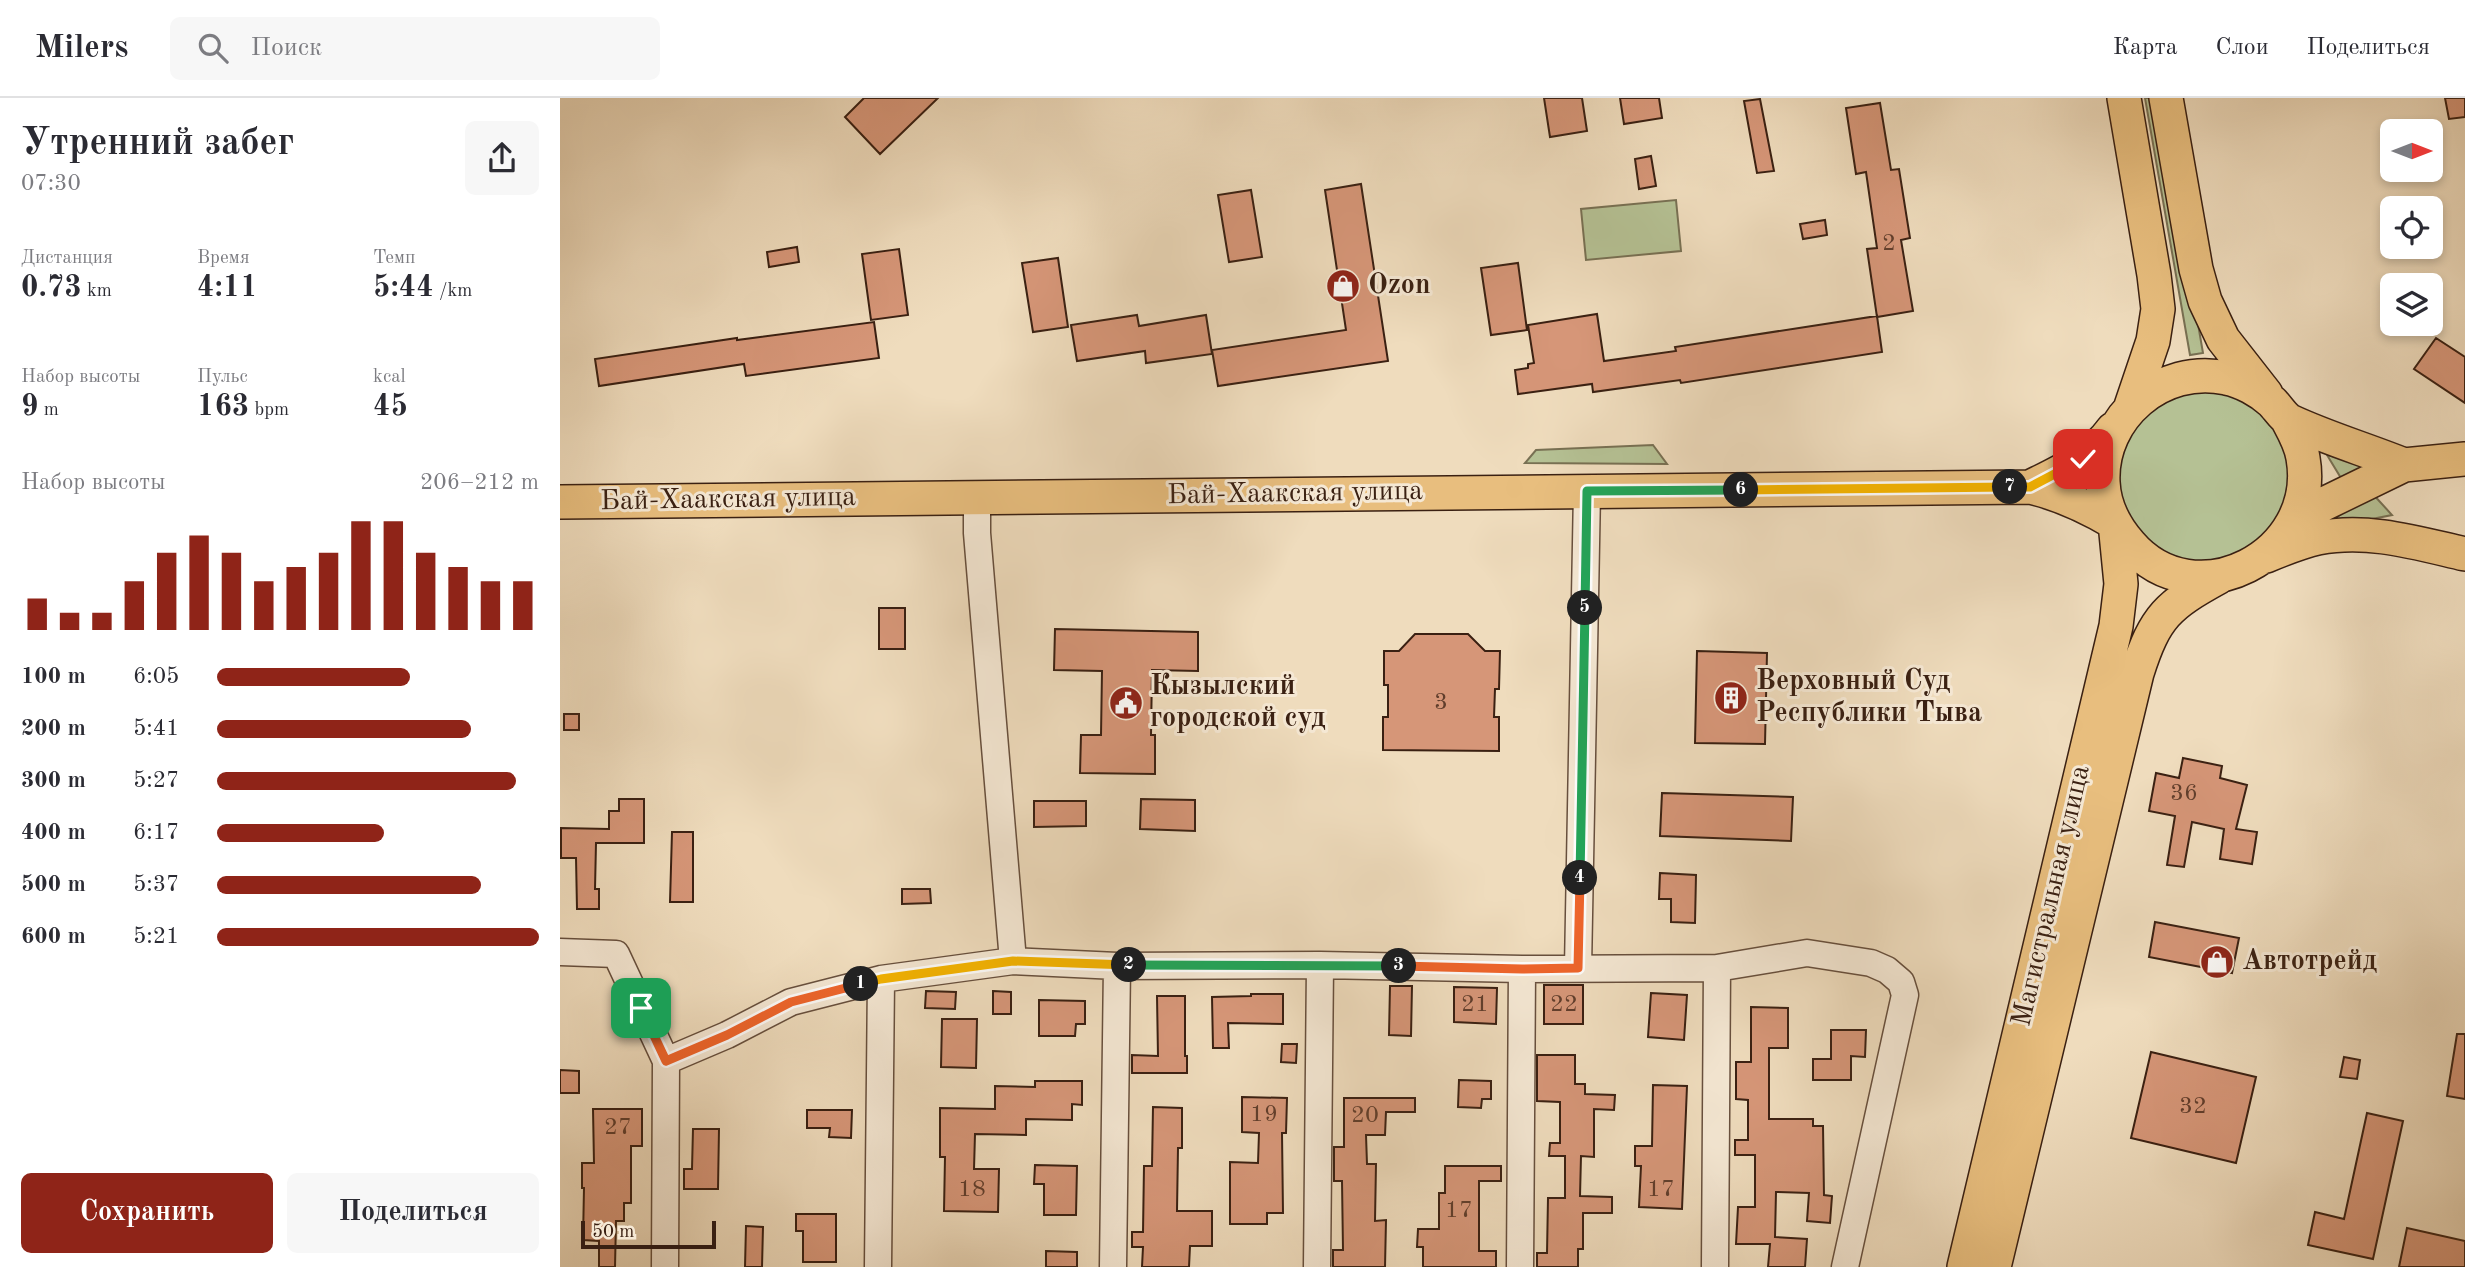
<!DOCTYPE html>
<html lang="ru">
<meta charset="utf-8">
<style>
body{margin:0;font-family:"Old Standard TT",serif;background:#f7f7f7;color:#2b2b33;height:100vh;display:flex;flex-direction:column;font-size:26px;white-space:nowrap}
*{box-sizing:border-box;margin:0}
p{font-size:23px;color:#7c7c81}
.icon{flex:none;width:38px;height:38px;fill:none;stroke:currentColor;stroke-width:2;stroke-linecap:round;stroke-linejoin:round}
.map{position:relative;flex:1;overflow:hidden}
.details{display:flex;flex-direction:column;background:#fff;width:560px}
.details>*{flex:none}
.needle{width:46px;rotate:90deg}
.buttons{position:absolute;left:1820px;top:21px;display:grid;gap:14px}
.buttons a{display:grid;place-items:center;width:63px;height:63px;border-radius:10px;background:#fff;box-shadow:0 4px 10px #0003;font-size:35px}
.scale{position:absolute;left:21px;bottom:18px;width:135px;box-sizing:border-box;padding-left:7px;border:4px solid #3a2012;border-top:0;font-size:19px;line-height:24px;white-space:nowrap;color:#3a2012;-webkit-text-stroke:5px #f5e8d4;paint-order:stroke}
.pin{position:absolute;display:grid;place-items:center;width:60px;height:60px;color:#fff;margin:-30px;border-radius:14px;box-shadow:0 4px 10px #0006}
.km{position:absolute;width:35px;height:35px;margin:-18px;border-radius:50%;background:#222;color:#fff;font-size:19px;line-height:35px;text-align:center}
.round{display:grid;place-items:center;flex:none;width:74px;height:74px;border-radius:10px;background:#f7f7f7}
.head{display:flex;align-items:center;justify-content:space-between;height:119px;padding:0 21px}
h1{font-size:38px;font-weight:700;line-height:52px}
.metrics{display:grid;grid-template-columns:repeat(3,1fr);gap:10px;height:119px;padding:7px 21px}
.metrics div{display:grid;align-content:center}
.metrics b{font-size:30px;font-weight:700}
.metrics small{font-size:19px;font-weight:400}
.metrics p{font-size:19px}
.chart{height:196px;padding:14px 21px}
.chart p{display:flex;justify-content:space-between}
.chart svg{width:100%;height:126px;margin-top:7px;stroke:#8f2418;stroke-width:6}
.cta{display:flex;gap:14px;margin-top:auto;padding:14px 21px}
.cta a{flex:1;height:80px;border-radius:10px;background:#8f2418;color:#fff;font-size:28px;font-weight:700;line-height:80px;text-align:center}
.cta a+a{background:#f7f7f7;color:#2b2b33}
ul{padding:0 21px;list-style:none;font-size:23px}
li{display:grid;grid-template-columns:112px 84px 1fr;align-items:center;height:52px}
li i{height:18px;border-radius:9px;background:#8f2418}
header{display:flex;align-items:center;gap:42px;box-sizing:border-box;height:98px;padding:0 35px;background:#fff;border-bottom:2px solid #e1e1e2}
header strong{font-size:33px}
nav{display:flex;gap:38px;margin-inline-start:auto;font-size:24px}
.search{width:490px;height:63px;background:#f7f7f7;display:flex;align-items:center;gap:18px;box-sizing:border-box;padding:0 24px;border-radius:10px;color:#7c7c81;font-size:26px}
main{display:flex;flex:1;min-height:0}
.map>svg:first-child{display:block}
.green{fill:#b5c194;stroke:#787053;stroke-width:2}
.building{fill:#d69678;stroke:#3a2012;stroke-width:2}
.lines{fill:none;stroke-linecap:round;stroke-linejoin:round}
.minor-casing{stroke:#674f3d;stroke-width:29}
.major-casing{stroke:#3a2012;stroke-width:36}
.minor{stroke:#f5e8d4;stroke-width:26}
.major{stroke:#e8be7e;stroke-width:33}
.split-1-casing{stroke:#fff;stroke-width:14}
.split-2-casing{stroke:#fff;stroke-width:14}
.split-3-casing{stroke:#fff;stroke-width:14}
.split-4-casing{stroke:#fff;stroke-width:14}
.split-5-casing{stroke:#fff;stroke-width:14}
.split-6-casing{stroke:#fff;stroke-width:14}
.split-7-casing{stroke:#fff;stroke-width:14}
.split-8-casing{stroke:#fff;stroke-width:14}
.split-1{stroke:#f0652b;stroke-width:9}
.split-2{stroke:#f5b400;stroke-width:9}
.split-3{stroke:#22a559;stroke-width:9}
.split-4{stroke:#f0652b;stroke-width:9}
.split-5{stroke:#22a559;stroke-width:9}
.split-6{stroke:#22a559;stroke-width:9}
.split-7{stroke:#f5b400;stroke-width:9}
.split-8{stroke:#f5b400;stroke-width:9}
.labels{text-anchor:middle;dominant-baseline:central;stroke-width:6;stroke-linejoin:round;paint-order:stroke}
.number-label{font-size:24px;fill:#613e2c}
.poi-label{font-size:28px;font-weight:bold;fill:#3a2012;stroke:#f5e8d4;text-anchor:start}
.street-label{font-size:28px;fill:#3a2012;stroke:#f5e8d4}
</style>
<header>
<strong>Milers</strong>
<div class="search"><svg class="icon" aria-label="search" viewBox="0 0 24 24"><circle cx="10" cy="10" r="6"/><path d="M15 15l6 6"/></svg>Поиск</div>
<nav><a>Карта</a><a>Слои</a><a>Поделиться</a></nav>
</header>
<main>
<section class="details">
<div class="head"><div><h1>Утренний забег</h1><p>07:30</p></div><a class="round"><svg class="icon" aria-label="share" viewBox="0 0 24 24"><path d="M12 15V3M7 8l5-5 5 5M5 13v7h14v-7"/></svg></a></div>
<div class="metrics">
<div><p>Дистанция</p><b>0.73<small> km</small></b></div>
<div><p>Время</p><b>4:11</b></div>
<div><p>Темп</p><b>5:44<small> /km</small></b></div>
</div>
<div class="metrics">
<div><p>Набор высоты</p><b>9<small> m</small></b></div>
<div><p>Пульс</p><b>163<small> bpm</small></b></div>
<div><p>kcal</p><b>45</b></div>
</div>
<div class="chart"><p><span>Набор высоты</span>206–212 m</p>
<svg viewBox="0 0 160 44" preserveAspectRatio="none"><path d="M5 44V33M15 44V38M25 44V38M35 44V27M45 44V17M55 44V11M65 44V17M75 44V27M85 44V22M95 44V17M105 44V6M115 44V6M125 44V17M135 44V22M145 44V27M155 44V27"/></svg>
</div>
<ul>
<li><b>100 m</b>6:05<i style="width:60%"></i></li>
<li><b>200 m</b>5:41<i style="width:79%"></i></li>
<li><b>300 m</b>5:27<i style="width:93%"></i></li>
<li><b>400 m</b>6:17<i style="width:52%"></i></li>
<li><b>500 m</b>5:37<i style="width:82%"></i></li>
<li><b>600 m</b>5:21<i style="width:100%"></i></li>
</ul>
<div class="cta"><a>Сохранить</a><a>Поделиться</a></div>
</section>
<div class="map">
<svg width="1905" height="1169" viewBox="0 0 1905 1169">
<rect width="100%" height="100%" fill="#efdcbd"/>
<filter id="stains"><feTurbulence type="fractalNoise" baseFrequency=".00286" numOctaves="4"/><feColorMatrix values="0 0 0 0 .2 0 0 0 0 .09 0 0 0 0 .02 0 0 0 .5 -.17"/></filter>
<radialGradient id="worn" r=".72"><stop offset=".6" stop-color="#630" stop-opacity="0"/><stop offset="1" stop-color="#630" stop-opacity=".3"/></radialGradient>
<path class="green" d="M 1585,0 L 1599,0 L 1643,255 L 1630,257 Z
M 1116,102 L 1121,153 L 1026,162 L 1021,111 Z
M1556 377a88 88 0 1 1 176 0a88 88 0 1 1-176 0Z
M 1093,347 L 1107,366 L 965,365 L 976,352 Z
M 1767,357 L 1823,368 L 1781,380 Z
M 1811,394 L 1832,417 L 1761,431 Z"/>
<path class="building" d="M 304,0 L 378,0 L 320,56 L 285,19 Z
M 984,0 L 1022,0 L 1027,33 L 990,39 Z
M 1060,0 L 1099,0 L 1102,20 L 1064,26 Z
M 1885,0 L 1905,0 L 1905,19 L 1889,21 Z
M 1200,1 L 1214,73 L 1197,75 L 1184,3 Z
M 1320,5 L 1331,72 L 1339,71 L 1350,140 L 1341,142 L 1353,213 L 1317,219 L 1307,151 L 1317,150 L 1306,74 L 1296,76 L 1286,10 Z
M 1091,58 L 1096,88 L 1079,91 L 1075,61 Z
M 801,86 L 828,263 L 658,288 L 652,252 L 786,232 L 765,92 Z
M 691,92 L 702,159 L 669,164 L 658,97 Z
M 1265,122 L 1267,137 L 1243,141 L 1240,126 Z
M 237,149 L 239,164 L 209,169 L 207,154 Z
M 339,151 L 348,217 L 311,222 L 302,156 Z
M 498,160 L 508,229 L 473,234 L 462,165 Z
M 958,165 L 967,232 L 931,237 L 921,170 Z
M 1037,216 L 1044,263 L 1116,253 L 1115,249 L 1317,218 L 1322,254 L 1121,285 L 1120,282 L 1033,294 L 1032,286 L 958,296 L 955,272 L 968,270 L 968,266 L 974,265 L 968,227 Z
M 577,217 L 579,228 L 646,217 L 652,256 L 586,265 L 585,253 L 517,263 L 511,227 Z
M 314,224 L 319,260 L 186,278 L 184,266 L 39,288 L 35,261 L 177,240 L 177,242 Z
M 1876,240 L 1905,259 L 1905,305 L 1854,271 Z
M 319,510 L 345,510 L 345,551 L 319,551 Z
M 495,531 L 638,534 L 638,573 L 592,572 L 591,637 L 595,637 L 595,676 L 520,675 L 521,637 L 541,637 L 542,573 L 494,572 Z
M 855,536 L 908,536 L 925,553 L 940,553 L 939,591 L 935,591 L 934,619 L 939,619 L 939,653 L 823,652 L 823,619 L 828,619 L 828,587 L 824,587 L 824,553 L 839,553 Z
M 1137,553 L 1207,555 L 1205,646 L 1135,645 Z
M 4,616 L 19,616 L 19,632 L 4,632 Z
M 1623,660 L 1662,668 L 1660,680 L 1687,687 L 1676,731 L 1697,734 L 1692,766 L 1660,761 L 1664,731 L 1632,724 L 1624,769 L 1607,767 L 1615,718 L 1589,713 L 1596,675 L 1619,680 Z
M 1102,695 L 1233,699 L 1231,743 L 1100,738 Z
M 59,701 L 84,701 L 84,745 L 36,745 L 35,791 L 39,791 L 39,811 L 17,811 L 16,760 L 1,760 L 1,730 L 49,731 L 49,713 L 59,713 Z
M 581,701 L 635,702 L 635,733 L 580,731 Z
M 474,703 L 526,703 L 526,728 L 474,729 Z
M 112,734 L 133,734 L 133,804 L 110,804 Z
M 1100,775 L 1136,777 L 1135,825 L 1111,824 L 1111,801 L 1099,801 Z
M 342,791 L 370,791 L 371,805 L 342,806 Z
M 1595,824 L 1679,840 L 1672,875 L 1589,859 Z
M 984,887 L 1023,887 L 1023,926 L 984,926 Z
M 830,888 L 852,888 L 851,938 L 829,937 Z
M 894,889 L 937,890 L 936,926 L 894,924 Z
M 366,893 L 396,894 L 395,911 L 365,910 Z
M 433,893 L 451,894 L 451,916 L 433,916 Z
M 1091,895 L 1127,897 L 1124,942 L 1088,939 Z
M 691,896 L 723,896 L 723,926 L 668,925 L 669,950 L 653,950 L 652,899 L 691,898 Z
M 597,898 L 625,898 L 625,958 L 627,958 L 627,975 L 572,975 L 572,957 L 598,958 Z
M 479,902 L 525,903 L 525,926 L 516,926 L 515,938 L 479,938 Z
M 1191,909 L 1228,910 L 1228,950 L 1209,950 L 1209,1021 L 1253,1021 L 1253,1028 L 1263,1028 L 1264,1097 L 1272,1098 L 1270,1125 L 1247,1123 L 1249,1095 L 1216,1094 L 1215,1139 L 1247,1141 L 1245,1169 L 1208,1169 L 1210,1146 L 1176,1146 L 1178,1109 L 1195,1109 L 1195,1057 L 1175,1057 L 1175,1042 L 1188,1042 L 1188,1002 L 1176,1001 L 1176,964 L 1191,964 Z
M 382,921 L 417,921 L 416,970 L 381,969 Z
M 1271,932 L 1306,932 L 1305,959 L 1291,958 L 1291,982 L 1253,982 L 1253,961 L 1271,961 Z
M 1897,936 L 1905,936 L 1905,1001 L 1887,998 Z
M 722,946 L 737,946 L 736,965 L 721,964 Z
M 1591,954 L 1696,979 L 1676,1065 L 1571,1040 Z
M 977,957 L 1015,957 L 1015,986 L 1025,986 L 1025,996 L 1055,997 L 1054,1012 L 1034,1011 L 1034,1059 L 1021,1058 L 1020,1098 L 1052,1099 L 1052,1115 L 1023,1115 L 1023,1151 L 1018,1151 L 1018,1169 L 977,1169 L 977,1155 L 987,1155 L 988,1100 L 1005,1100 L 1005,1058 L 989,1058 L 990,1045 L 1000,1045 L 1000,1004 L 977,1003 Z
M 1784,959 L 1800,962 L 1797,981 L 1780,979 Z
M 0,972 L 19,973 L 19,995 L 0,995 Z
M 899,982 L 931,983 L 931,1001 L 922,1001 L 921,1010 L 898,1009 Z
M 475,983 L 522,983 L 522,1007 L 512,1006 L 512,1022 L 466,1021 L 466,1037 L 415,1036 L 414,1071 L 439,1071 L 438,1114 L 384,1113 L 385,1059 L 380,1059 L 380,1010 L 435,1011 L 435,988 L 475,989 Z
M 1093,987 L 1127,988 L 1122,1111 L 1079,1109 L 1081,1068 L 1075,1068 L 1075,1048 L 1092,1048 Z
M 682,999 L 727,1000 L 726,1035 L 722,1035 L 723,1115 L 707,1115 L 707,1126 L 670,1126 L 670,1064 L 698,1065 L 699,1035 L 682,1034 Z
M 784,1000 L 855,1000 L 855,1014 L 826,1014 L 825,1037 L 806,1037 L 807,1066 L 816,1066 L 815,1123 L 826,1122 L 825,1169 L 773,1169 L 773,1152 L 783,1152 L 782,1083 L 774,1083 L 774,1049 L 784,1049 Z
M 593,1009 L 622,1010 L 622,1050 L 618,1050 L 617,1113 L 652,1113 L 652,1148 L 630,1148 L 629,1169 L 582,1169 L 583,1149 L 572,1149 L 572,1134 L 583,1134 L 584,1068 L 592,1068 Z
M 33,1011 L 82,1011 L 82,1048 L 71,1048 L 71,1105 L 64,1105 L 64,1123 L 56,1123 L 55,1169 L 39,1169 L 39,1143 L 23,1142 L 24,1090 L 22,1090 L 22,1065 L 34,1065 Z
M 247,1012 L 292,1012 L 291,1040 L 269,1039 L 270,1030 L 247,1030 Z
M 1807,1015 L 1843,1023 L 1813,1161 L 1748,1147 L 1755,1114 L 1784,1121 Z
M 133,1031 L 159,1031 L 158,1091 L 124,1091 L 124,1071 L 132,1071 Z
M 475,1067 L 517,1068 L 516,1117 L 484,1117 L 484,1086 L 474,1086 Z
M 885,1068 L 941,1068 L 941,1083 L 919,1083 L 919,1153 L 936,1153 L 936,1169 L 863,1169 L 863,1149 L 857,1149 L 858,1131 L 879,1131 L 879,1095 L 885,1095 Z
M 236,1116 L 276,1116 L 276,1164 L 243,1164 L 243,1133 L 236,1133 Z
M 186,1128 L 203,1129 L 202,1169 L 185,1169 Z
M 1847,1130 L 1905,1143 L 1905,1169 L 1839,1169 Z
M 486,1153 L 517,1154 L 517,1169 L 486,1169 Z"/>
<g class="lines">
<g class="minor-casing">
<path id="minor" d="M 417,400 L 417,435 L 453,863
M 0,854 L 56,856 L 106,963 L 167,937 L 231,904 L 321,881 L 453,863 L 557,868 L 760,867 L 962,871 L 1157,870 L 1247,855 L 1311,865 L 1327,872 L 1341,884 L 1345,897 L 1285,1169
M 1018,870 L 1027,393
M 105,1169 L 106,963
M 318,1169 L 321,881
M 553,1169 L 557,868
M 757,1169 L 760,867
M 960,1169 L 962,871
M 1155,1169 L 1157,870"/>
</g>
<g class="major-casing">
<path id="major" d="M 1564,0 L 1594,177 L 1598,211 L 1593,243 L 1571,308
M 1606,0 L 1636,171 L 1645,203 L 1663,241 L 1706,296
M 1727,321 C 1734,334 1741,346 1743,360 C 1760,457 1635,522 1570,446 C 1555,429 1544,407 1543,384 C 1540,319 1602,266 1666,280 C 1682,283 1700,293 1712,304 C 1718,310 1723,319 1730,323 C 1766,340 1807,352 1844,367
M 1470,389 C 1502,373 1532,360 1553,331
M 0,404 L 1470,389 C 1501,396 1528,409 1555,425 L 1561,486 L 1556,528 L 1404,1169
M 1735,420 L 1844,367 L 1905,361
M 1706,458 C 1723,451 1740,444 1758,440 C 1808,430 1857,445 1905,456
M 1434,1169 L 1577,575 C 1595,518 1608,507 1659,479"/>
</g>
<use href="#minor" class="minor"/>
<use href="#major" class="major"/>
</g>
<g class="lines">
<g class="split-1-casing">
<path id="split-1" d="M 81,910 L 106,963 L 167,937 L 231,904 L 301,886"/>
</g>
<g class="split-2-casing">
<path id="split-2" d="M 301,886 L 321,881 L 453,863 L 569,867"/>
</g>
<g class="split-3-casing">
<path id="split-3" d="M 569,867 L 839,868"/>
</g>
<g class="split-4-casing">
<path id="split-4" d="M 839,868 L 962,871 L 1018,870 L 1020,780"/>
</g>
<g class="split-5-casing">
<path id="split-5" d="M 1020,780 L 1025,510"/>
</g>
<g class="split-6-casing">
<path id="split-6" d="M 1025,510 L 1027,393 L 1181,392"/>
</g>
<g class="split-7-casing">
<path id="split-7" d="M 1181,392 L 1450,389"/>
</g>
<g class="split-8-casing">
<path id="split-8" d="M 1450,389 L 1470,389 L 1523,361"/>
</g>
<use href="#split-1" class="split-1"/>
<use href="#split-2" class="split-2"/>
<use href="#split-3" class="split-3"/>
<use href="#split-4" class="split-4"/>
<use href="#split-5" class="split-5"/>
<use href="#split-6" class="split-6"/>
<use href="#split-7" class="split-7"/>
<use href="#split-8" class="split-8"/>
</g>
<defs>
<g id="shop-disc" transform="scale(1.75)"><circle r="9.5" fill="#8f2418" stroke="#f5e8d4"/><path d="M-5-2.5h2.3a2.7 3.5 0 0 1 5.4 0H5L5.5 6h-11ZM-1.5-2.5h3a1.5 2.3 0 0 0-3 0Z" fill="#fff"/></g>
<g id="building-disc" transform="scale(1.75)"><circle r="9.5" fill="#8f2418" stroke="#f5e8d4"/><path d="M-4-6H4V6H1V3H-1V6H-4ZM-2.5-4.3h1.7v1.8h-1.7ZM.8-4.3h1.7v1.8H.8ZM-2.5-1h1.7V.8h-1.7ZM.8-1h1.7V.8H.8Z" fill="#fff"/></g>
<g id="civic-disc" transform="scale(1.75)"><circle r="9.5" fill="#8f2418" stroke="#f5e8d4"/><path d="M-.6-6.5H3V-4.5H.6V-3L4-1V1h2V6H-6V1h2V-1L-.6-3ZM-1.2 2.5V6h2.4V2.5Z" fill="#fff"/></g>
</defs>
<g fill-rule="evenodd">
<use href="#shop-disc" x="783" y="188"/>
<use href="#building-disc" x="1171" y="600"/>
<use href="#civic-disc" x="566" y="605"/>
<use href="#shop-disc" x="1657" y="864"/>
</g>
<g class="labels">
<g class="number-label">
<text x="1329" y="146">2</text>
<text x="881" y="605">3</text>
<text x="1624" y="696">36</text>
<text x="915" y="907">21</text>
<text x="1004" y="907">22</text>
<text x="1633" y="1009">32</text>
<text x="704" y="1017">19</text>
<text x="805" y="1018">20</text>
<text x="58" y="1030">27</text>
<text x="412" y="1092">18</text>
<text x="1101" y="1092">17</text>
<text x="899" y="1113">17</text>
</g>
<g class="poi-label">
<text x="808" y="188">Ozon</text>
<text x="1196" y="584">Верховный Суд<tspan x="1196" dy="32">Республики Тыва</tspan></text>
<text x="590" y="589">Кызылский<tspan x="590" dy="32">городской суд</tspan></text>
<text x="1682" y="864">Автотрейд</text>
</g>
<g class="street-label">
<text transform="translate(735 396) rotate(-1)">Бай-Хаакская улица</text>
<text transform="translate(168 402) rotate(-1)">Бай-Хаакская улица</text>
<text transform="translate(1492 798) rotate(-77)">Магистральная улица</text>
</g>
</g>
<rect width="100%" height="100%" filter="url(#stains)"/>
<rect width="100%" height="100%" fill="url(#worn)"/>
</svg>
<div class="buttons">
<a><svg class="needle" viewBox="-14 -14 28 28"><path d="M0-13l5 13h-10z" fill="#e53935"/><path d="M0 13l5-13h-10z" fill="#7c7c81"/></svg></a>
<a><svg class="icon" aria-label="locate" viewBox="0 0 24 24"><circle cx="12" cy="12" r="6"/><path d="M12 2v4M12 18v4M2 12h4M18 12h4"/></svg></a>
<a><svg class="icon" aria-label="layers" viewBox="0 0 24 24"><path d="M12 4l9 5-9 5-9-5zM3 14l9 5 9-5"/></svg></a>
</div>
<div class="scale">50 m</div>
<div class="pin" style="left:81px;top:910px;background:#1e9e55"><svg class="icon" aria-label="arrive" viewBox="0 0 24 24"><path d="M6 21V4h12l-3 4 3 4H6"/></svg></div>
<div class="pin" style="left:1523px;top:361px;background:#d93025"><svg class="icon" aria-label="check" viewBox="0 0 24 24"><path d="M5 12l5 5 9-10"/></svg></div>
<b class="km" style="left:301px;top:886px">1</b>
<b class="km" style="left:569px;top:867px">2</b>
<b class="km" style="left:839px;top:868px">3</b>
<b class="km" style="left:1020px;top:780px">4</b>
<b class="km" style="left:1025px;top:510px">5</b>
<b class="km" style="left:1181px;top:392px">6</b>
<b class="km" style="left:1450px;top:389px">7</b>
</div>
</main>
